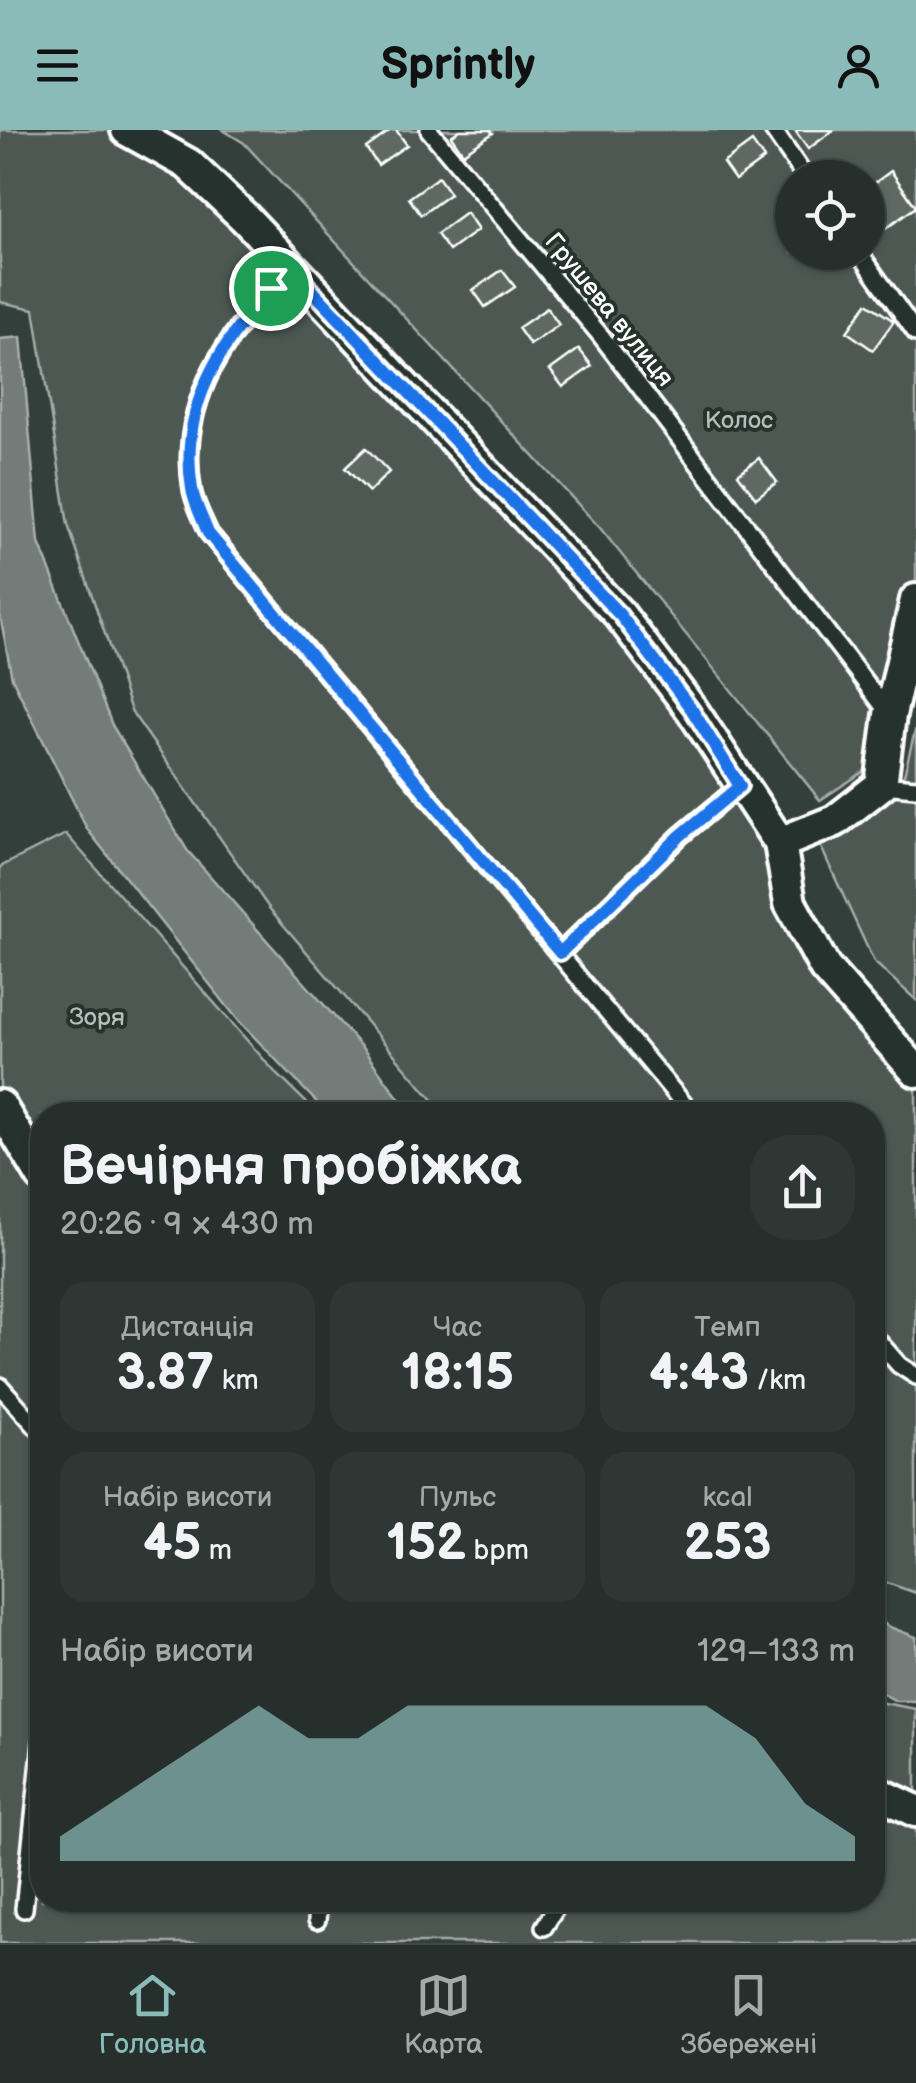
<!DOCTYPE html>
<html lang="uk">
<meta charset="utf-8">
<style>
body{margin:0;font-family:"Balsamiq Sans",sans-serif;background:#2e3734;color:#f1f3f6;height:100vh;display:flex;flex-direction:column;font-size:38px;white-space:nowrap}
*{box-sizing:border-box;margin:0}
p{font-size:32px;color:#a4a9a9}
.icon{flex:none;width:55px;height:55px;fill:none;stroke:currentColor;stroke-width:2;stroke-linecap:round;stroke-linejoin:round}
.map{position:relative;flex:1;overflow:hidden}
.panel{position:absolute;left:30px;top:972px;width:855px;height:810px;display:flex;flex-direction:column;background:#262f2c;border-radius:40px;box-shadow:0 2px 8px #0004,0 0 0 2px #424a48}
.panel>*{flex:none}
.tools{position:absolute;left:775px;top:30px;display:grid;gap:20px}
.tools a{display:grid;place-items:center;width:110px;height:110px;border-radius:50%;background:#262f2c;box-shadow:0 2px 8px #0004,0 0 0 2px #424a48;font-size:50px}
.pin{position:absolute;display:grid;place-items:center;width:85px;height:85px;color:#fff;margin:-42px;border:5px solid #fff;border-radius:50%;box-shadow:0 2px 10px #0007}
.round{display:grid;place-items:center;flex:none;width:105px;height:105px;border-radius:40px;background:#2e3734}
.head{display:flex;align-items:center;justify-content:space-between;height:170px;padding:0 30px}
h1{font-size:55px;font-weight:700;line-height:75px}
.metrics{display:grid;grid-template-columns:repeat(3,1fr);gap:15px;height:170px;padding:10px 30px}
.metrics div{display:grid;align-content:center;border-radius:25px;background:#2e3734;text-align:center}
.metrics b{font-size:50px;font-weight:700}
.metrics small{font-size:28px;font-weight:400}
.metrics p{font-size:28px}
.chart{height:280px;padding:20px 30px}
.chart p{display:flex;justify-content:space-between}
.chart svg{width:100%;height:180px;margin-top:10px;fill:#8bbbb9;opacity:.7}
header{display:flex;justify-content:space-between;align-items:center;height:130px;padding:0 30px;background:#8bbbb9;color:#111;font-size:45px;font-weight:700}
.menu{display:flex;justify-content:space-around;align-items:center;height:140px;border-top:2px solid #424a48;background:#262f2c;font-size:28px;color:#a4a9a9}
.menu a{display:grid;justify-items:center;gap:5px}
.menu .current{color:#8bbbb9}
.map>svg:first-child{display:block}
.green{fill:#4d5853;stroke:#a6aca9;stroke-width:2.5;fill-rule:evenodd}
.water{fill:#737b78;stroke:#abb0ae;stroke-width:2.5}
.building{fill:#5f6964;stroke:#fff;stroke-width:2.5}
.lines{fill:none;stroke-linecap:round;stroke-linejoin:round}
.service-casing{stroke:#fff;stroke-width:22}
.minor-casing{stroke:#fff;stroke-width:38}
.service{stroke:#26332d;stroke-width:15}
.minor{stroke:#26332d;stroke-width:30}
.route-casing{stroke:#fff;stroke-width:20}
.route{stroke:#1a73e8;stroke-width:12}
.labels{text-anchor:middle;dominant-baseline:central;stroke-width:8;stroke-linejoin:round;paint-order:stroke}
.street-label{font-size:25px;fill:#fff;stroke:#26332d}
.park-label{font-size:25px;fill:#b8bcba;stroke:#26332d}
</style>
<header><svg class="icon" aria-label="menu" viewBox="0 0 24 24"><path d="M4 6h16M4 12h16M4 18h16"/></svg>Sprintly<svg class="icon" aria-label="person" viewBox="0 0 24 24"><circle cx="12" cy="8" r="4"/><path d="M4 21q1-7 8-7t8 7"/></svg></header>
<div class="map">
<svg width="916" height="1813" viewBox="0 0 916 1813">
<rect width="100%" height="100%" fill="#333f3a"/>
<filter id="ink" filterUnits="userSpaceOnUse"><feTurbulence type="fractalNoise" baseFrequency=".01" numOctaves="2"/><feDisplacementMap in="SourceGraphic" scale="20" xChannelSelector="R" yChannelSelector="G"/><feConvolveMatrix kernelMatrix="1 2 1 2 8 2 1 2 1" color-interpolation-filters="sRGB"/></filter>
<g filter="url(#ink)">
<path class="green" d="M 0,0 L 106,0 L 259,88 L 589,447 L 828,822 L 916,933 L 916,1463 L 884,1452 L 873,1442 L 872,985 L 446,985 L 269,778 L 131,581 L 68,395 L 34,179 L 0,172 Z
M 223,0 L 916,0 L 916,467 L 874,635 L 820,670 L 600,398 L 244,13 ZM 792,48 L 868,48 L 868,122 L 792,122 Z
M 916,597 L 916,870 L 874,832 L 820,715 L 900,661 Z
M 66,704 L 274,941 L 319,985 L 42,985 L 42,1770 L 872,1770 L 873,1571 L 916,1579 L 916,1813 L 0,1813 L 0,737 Z"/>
<path class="water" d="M 21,207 L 39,413 L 112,595 L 187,720 L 364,920 L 411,985 L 329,985 L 238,890 L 87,699 L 12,548 L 0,485 L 0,209 Z
M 872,1482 L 887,1496 L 916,1507 L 916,1571 L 896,1571 L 873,1558 Z"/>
<path class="building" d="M 391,0 L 396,0 L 407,15 L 378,35 L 366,18 Z
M 460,0 L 490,0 L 493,3 L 463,23 L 451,6 Z
M 798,0 L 834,0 L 808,19 L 796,2 Z
M 752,12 L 764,29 L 735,50 L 723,33 Z
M 891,41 L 916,77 L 874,107 L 868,98 L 868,58 Z
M 438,47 L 450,64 L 421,85 L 409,68 Z
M 466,83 L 478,100 L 449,121 L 437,104 Z
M 502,140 L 515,157 L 485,177 L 473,160 Z
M 867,173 L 894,191 L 873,220 L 847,202 Z
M 547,178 L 559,195 L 530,215 L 518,198 Z
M 579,219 L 592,236 L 563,257 L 550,240 Z
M 366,318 L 389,342 L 369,362 L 345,338 Z
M 759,328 L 777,352 L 756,368 L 738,344 Z"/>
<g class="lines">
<g class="service-casing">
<path id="service" d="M 429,0 L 601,206 L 890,585
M 773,0 L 806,48
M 859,122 L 916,203
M 292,139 C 230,197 177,269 192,359 C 194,373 203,389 209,403 L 693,985
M 881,655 L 916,658
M 560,823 L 680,706 L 740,656
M 872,1204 L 899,1235 L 916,1246
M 0,1256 L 42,1303
M 24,1779 L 42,1612
M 317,1790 L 319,1770
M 544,1797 L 561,1770"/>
</g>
<g class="minor-casing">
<path id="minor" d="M 127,0 L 188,34 L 244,87 L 620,485 L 692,580 L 780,713 L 790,773 L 825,838 L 916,941
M 780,713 L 835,691 L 881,655 L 890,585 L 916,470
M 0,976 L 42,1046
M 872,1660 L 916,1681"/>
</g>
<use href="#service" class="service"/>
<use href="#minor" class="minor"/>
</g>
</g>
<g class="lines" filter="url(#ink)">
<g class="route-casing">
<path id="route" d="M 292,139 L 620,485 L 692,580 L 740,656 L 680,706 L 560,823 L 208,403 C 203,389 194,373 192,359 C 177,270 230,197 292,139 Z"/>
</g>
<use href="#route" class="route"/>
</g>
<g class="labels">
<g class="street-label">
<text transform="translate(609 180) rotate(51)">Грушева вулиця</text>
</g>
<g class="park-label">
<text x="739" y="290">Колос</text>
<text x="97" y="887">Зоря</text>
</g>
</g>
</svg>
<div class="tools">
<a><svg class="icon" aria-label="locate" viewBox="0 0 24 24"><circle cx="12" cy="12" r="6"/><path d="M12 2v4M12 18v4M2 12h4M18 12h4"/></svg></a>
</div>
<div class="pin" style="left:271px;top:158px;background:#1e9e55"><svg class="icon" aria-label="arrive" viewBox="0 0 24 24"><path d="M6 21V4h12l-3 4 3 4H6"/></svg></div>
<section class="panel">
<div class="head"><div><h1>Вечірня пробіжка</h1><p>20:26 · 9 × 430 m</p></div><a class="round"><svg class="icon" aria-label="share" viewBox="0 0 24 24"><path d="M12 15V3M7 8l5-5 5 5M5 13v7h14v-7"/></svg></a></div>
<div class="metrics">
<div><p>Дистанція</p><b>3.87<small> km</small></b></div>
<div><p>Час</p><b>18:15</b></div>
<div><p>Темп</p><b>4:43<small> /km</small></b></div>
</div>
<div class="metrics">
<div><p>Набір висоти</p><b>45<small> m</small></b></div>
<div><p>Пульс</p><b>152<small> bpm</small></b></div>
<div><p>kcal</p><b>253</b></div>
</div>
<div class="chart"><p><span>Набір висоти</span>129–133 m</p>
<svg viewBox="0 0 160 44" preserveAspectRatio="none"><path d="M0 44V38L10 30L20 22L30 14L40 6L50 14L60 14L70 6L80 6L90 6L100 6L110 6L120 6L130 6L140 14L150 30L160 38V44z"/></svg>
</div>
</section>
</div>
<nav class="menu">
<a class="current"><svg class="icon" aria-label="home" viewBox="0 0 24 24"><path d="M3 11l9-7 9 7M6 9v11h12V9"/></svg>Головна</a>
<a><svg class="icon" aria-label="map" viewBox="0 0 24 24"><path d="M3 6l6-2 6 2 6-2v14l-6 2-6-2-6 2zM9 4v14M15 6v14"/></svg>Карта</a>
<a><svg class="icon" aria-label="saved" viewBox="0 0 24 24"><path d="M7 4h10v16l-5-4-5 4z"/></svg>Збережені</a>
</nav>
